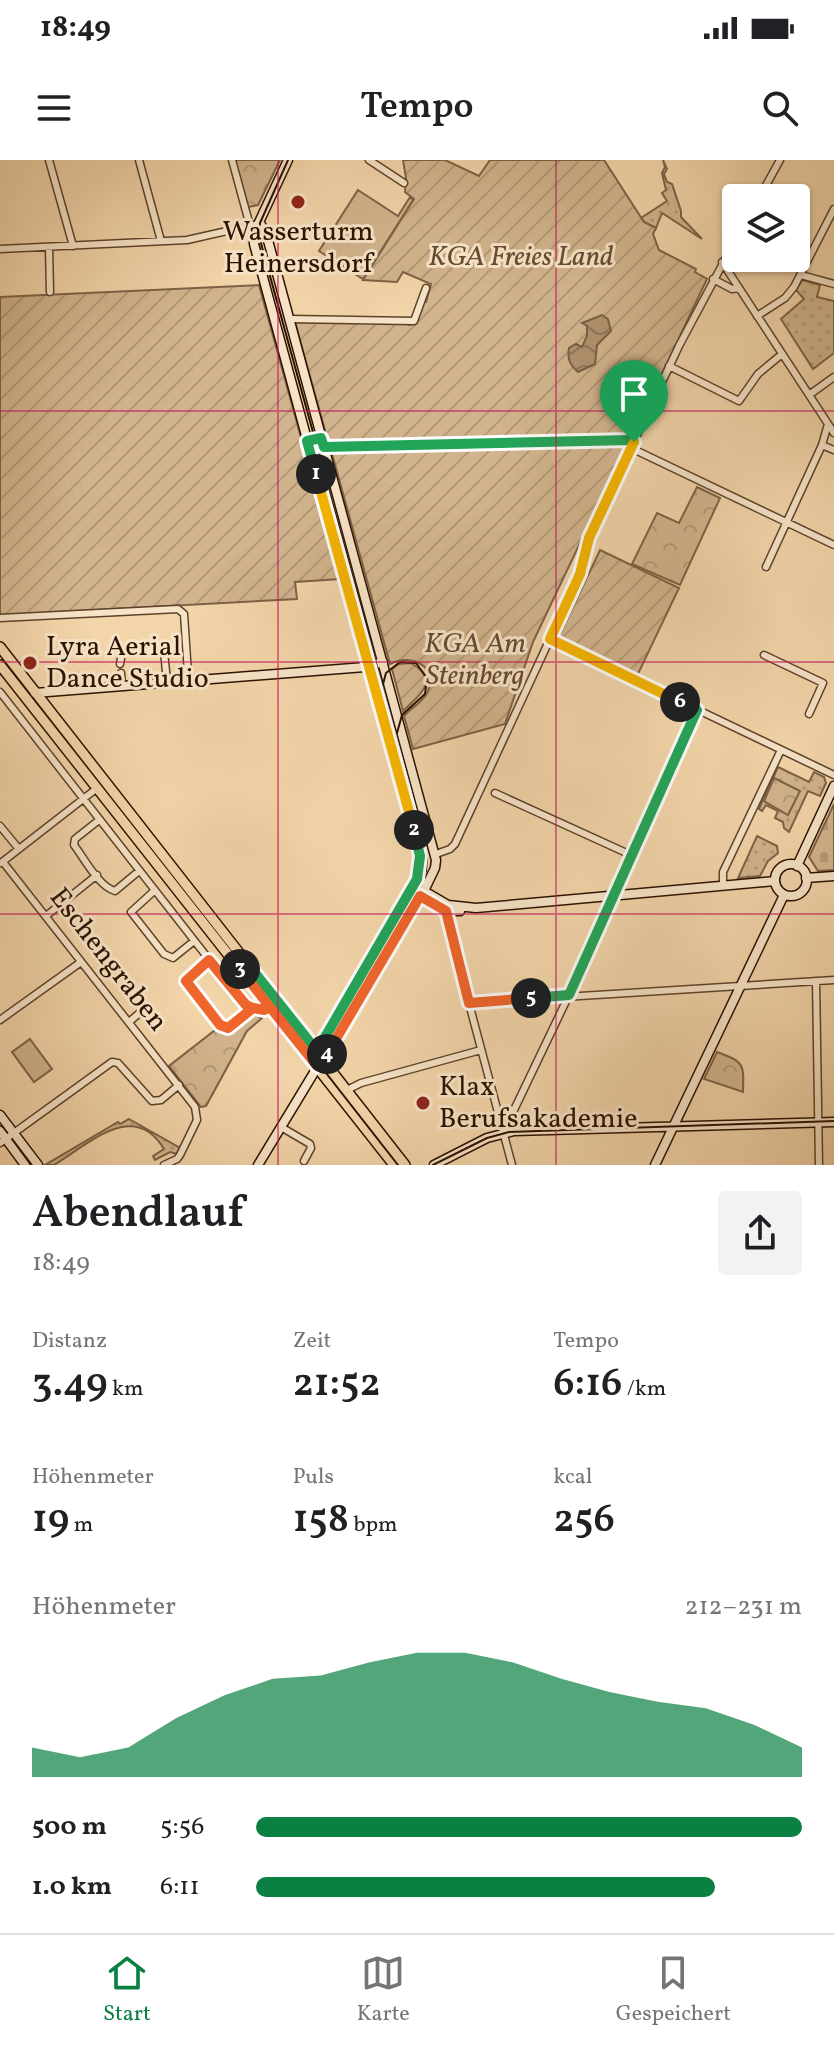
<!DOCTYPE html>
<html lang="de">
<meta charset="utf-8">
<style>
body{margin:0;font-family:Vollkorn,serif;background:#f2f2f2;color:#202124;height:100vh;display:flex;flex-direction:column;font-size:30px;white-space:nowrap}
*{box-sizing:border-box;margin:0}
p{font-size:26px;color:#757577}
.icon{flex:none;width:44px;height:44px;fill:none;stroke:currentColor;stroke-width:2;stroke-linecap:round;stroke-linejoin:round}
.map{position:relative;height:1005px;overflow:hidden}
.side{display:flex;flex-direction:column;background:#fff;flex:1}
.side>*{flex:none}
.controls{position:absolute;left:722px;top:24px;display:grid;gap:16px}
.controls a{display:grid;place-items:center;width:88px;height:88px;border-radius:8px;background:#fff;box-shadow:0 2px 6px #0004;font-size:40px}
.pin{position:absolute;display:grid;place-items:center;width:68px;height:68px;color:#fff;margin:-82px -34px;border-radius:50% 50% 50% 0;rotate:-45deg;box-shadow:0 0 8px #0007}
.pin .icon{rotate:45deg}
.km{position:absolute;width:40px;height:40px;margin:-20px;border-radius:50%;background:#222;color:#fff;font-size:22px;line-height:40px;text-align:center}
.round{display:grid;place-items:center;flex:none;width:84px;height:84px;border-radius:8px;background:#f2f2f2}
.summary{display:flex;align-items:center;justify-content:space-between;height:136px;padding:0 32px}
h1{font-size:44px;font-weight:600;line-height:60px}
.metrics{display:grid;grid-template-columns:repeat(3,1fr);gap:12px;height:136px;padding:8px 32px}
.metrics div{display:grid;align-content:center}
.metrics b{font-size:40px;font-weight:600}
.metrics small{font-size:22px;font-weight:400}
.metrics p{font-size:22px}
.chart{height:224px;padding:16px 32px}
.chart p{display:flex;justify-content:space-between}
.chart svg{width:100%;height:144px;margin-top:8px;fill:#0b8043;opacity:.7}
ul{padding:0 32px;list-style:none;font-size:26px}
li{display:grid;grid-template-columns:128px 96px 1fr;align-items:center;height:60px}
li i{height:20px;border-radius:10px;background:#0b8043}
.status{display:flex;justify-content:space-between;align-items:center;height:56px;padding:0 40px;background:#fff;direction:ltr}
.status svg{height:22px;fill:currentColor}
header{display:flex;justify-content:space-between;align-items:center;height:104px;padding:0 32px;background:#fff;font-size:36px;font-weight:600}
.menu{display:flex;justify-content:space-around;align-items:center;height:112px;border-top:2px solid #e0e0e0;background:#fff;font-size:22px;color:#757577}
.menu a{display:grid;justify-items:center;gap:4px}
.menu .selected{color:#0b8043}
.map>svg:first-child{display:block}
.grass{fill:url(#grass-dots);stroke:#7e6246;stroke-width:2}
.cemetery{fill:url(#cemetery-stones);stroke:#7e6246;stroke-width:2}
.park{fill:url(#park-crowns);stroke:#7e6246;stroke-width:2}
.garden{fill:url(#garden-furrows);stroke:#7e6246;stroke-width:2}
.pitch{fill:#d1b48d;stroke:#7e6246;stroke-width:2}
.water{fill:url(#water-waves);stroke:#7a5e43;stroke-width:2}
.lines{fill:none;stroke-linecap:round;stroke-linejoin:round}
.street-casing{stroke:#5d422a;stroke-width:9}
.secondary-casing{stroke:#2b1100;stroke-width:11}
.primary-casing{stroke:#2b1100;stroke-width:12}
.street{stroke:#f7e4c8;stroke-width:6}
.secondary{stroke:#f7e4c8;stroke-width:8}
.primary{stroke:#f3d5aa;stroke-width:9}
.tram{stroke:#2b1100;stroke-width:2}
.split-1-casing{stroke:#fff;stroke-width:16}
.split-2-casing{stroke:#fff;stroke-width:16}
.split-3-casing{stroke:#fff;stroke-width:16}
.split-4-casing{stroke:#fff;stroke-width:16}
.split-5-casing{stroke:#fff;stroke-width:16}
.split-6-casing{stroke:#fff;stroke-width:16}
.split-7-casing{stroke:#fff;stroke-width:16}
.split-1{stroke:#22a559;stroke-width:10}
.split-2{stroke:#f5b400;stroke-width:10}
.split-3{stroke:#22a559;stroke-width:10}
.split-4{stroke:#f0652b;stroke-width:10}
.split-5{stroke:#f0652b;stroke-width:10}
.split-6{stroke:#22a559;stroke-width:10}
.split-7{stroke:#f5b400;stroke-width:10}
.grid{fill:none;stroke:#c2185b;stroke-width:2;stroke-opacity:0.55}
.poi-dot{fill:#8f2418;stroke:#f7e4c8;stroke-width:3}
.labels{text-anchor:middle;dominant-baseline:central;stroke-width:6;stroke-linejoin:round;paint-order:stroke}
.poi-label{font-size:28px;fill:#2b1100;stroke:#f7e4c8;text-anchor:start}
.park-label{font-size:28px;font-style:italic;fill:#654a31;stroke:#f7e4c8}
.street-label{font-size:28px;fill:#2b1100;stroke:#f7e4c8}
</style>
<div class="status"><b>18:49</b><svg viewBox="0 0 49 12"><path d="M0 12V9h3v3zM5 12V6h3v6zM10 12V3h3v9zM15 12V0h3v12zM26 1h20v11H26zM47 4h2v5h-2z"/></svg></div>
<header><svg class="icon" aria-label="menu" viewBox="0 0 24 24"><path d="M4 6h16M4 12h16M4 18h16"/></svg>Tempo<svg class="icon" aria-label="search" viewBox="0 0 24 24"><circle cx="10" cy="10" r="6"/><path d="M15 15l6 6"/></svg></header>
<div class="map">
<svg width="834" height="1005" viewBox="0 0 834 1005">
<defs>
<pattern id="grass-dots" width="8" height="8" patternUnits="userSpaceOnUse" patternTransform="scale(2)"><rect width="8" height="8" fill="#d1b48d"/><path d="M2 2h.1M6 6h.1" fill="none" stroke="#b49a78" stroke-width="1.8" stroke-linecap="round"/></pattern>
<pattern id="cemetery-stones" width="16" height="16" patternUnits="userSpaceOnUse" patternTransform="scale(2)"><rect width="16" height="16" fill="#d1b48d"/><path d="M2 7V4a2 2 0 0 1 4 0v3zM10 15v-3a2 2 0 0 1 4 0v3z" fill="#b49a78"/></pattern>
<pattern id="park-crowns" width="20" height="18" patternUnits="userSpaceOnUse" patternTransform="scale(2)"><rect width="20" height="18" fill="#d1b48d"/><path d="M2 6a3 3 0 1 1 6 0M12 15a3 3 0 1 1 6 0" fill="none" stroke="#b49a78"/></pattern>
<pattern id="garden-furrows" width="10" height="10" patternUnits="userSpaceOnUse" patternTransform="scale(2)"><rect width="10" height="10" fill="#d1b48d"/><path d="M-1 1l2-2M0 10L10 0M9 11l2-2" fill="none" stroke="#b49a78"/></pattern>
<pattern id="water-waves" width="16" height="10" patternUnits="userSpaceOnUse" patternTransform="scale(2)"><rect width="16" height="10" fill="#af9270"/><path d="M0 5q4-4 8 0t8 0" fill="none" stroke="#8f765a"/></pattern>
</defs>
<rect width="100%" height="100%" fill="#f3d5aa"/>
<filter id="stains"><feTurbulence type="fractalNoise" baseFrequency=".0025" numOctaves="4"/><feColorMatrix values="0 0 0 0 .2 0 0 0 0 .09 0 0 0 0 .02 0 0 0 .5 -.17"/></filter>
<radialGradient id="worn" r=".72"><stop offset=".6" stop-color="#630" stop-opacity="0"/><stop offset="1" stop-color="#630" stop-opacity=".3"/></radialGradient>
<path class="grass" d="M 663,0 L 667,9 L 664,14 L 667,22 L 672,24 L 681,51 L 681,57 L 702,79 L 662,53 L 656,68 L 644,62 L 641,58 L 667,41 L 662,33 L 666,30 L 662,13 L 665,7 Z
M 802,120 L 820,125 L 817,137 L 834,141 L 834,193 L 813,209 L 781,159 L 804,139 L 796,130 Z
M 778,607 L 809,622 L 814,612 L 824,617 L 826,623 L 820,636 L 808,631 L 789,672 L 784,668 L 783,662 L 775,658 L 778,651 L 766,645 L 762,651 L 759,649 Z
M 757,676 L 777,686 L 778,693 L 768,701 L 760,716 L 738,718 Z
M 129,959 L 180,988 L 177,994 L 170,992 L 155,1000 L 153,996 L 164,989 C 134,939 89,984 54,1005 L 45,1005 L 118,962 L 120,964 Z"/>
<path class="cemetery" d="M 834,644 L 834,710 L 818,711 L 809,697 Z"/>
<path class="park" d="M 235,0 L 280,0 L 258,45 L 248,47 Z
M 697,327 L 720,338 L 680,425 L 632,404 L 657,353 L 679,363 Z
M 774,618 L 800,631 L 788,655 L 764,641 Z
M 251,853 L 262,858 L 247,871 L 206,946 L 201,947 L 169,906 L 219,867 L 224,874 Z
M 717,892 C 744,902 744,903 743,932 L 704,919 Z"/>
<path class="garden" d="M 403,0 L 445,0 L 479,16 L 490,0 L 604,0 L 644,62 L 656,68 L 653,74 L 659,90 L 696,109 L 695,112 L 707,119 L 635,271 L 617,278 L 329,285 L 295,162 L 407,163 L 409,165 L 416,162 L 423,142 L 426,142 L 431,124 L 403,112 L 397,122 L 363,120 L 414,39 L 405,32 L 406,18 Z
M 259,125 L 340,419 L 295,422 L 297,439 L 0,455 L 0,137 Z
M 627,284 L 533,482 L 505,564 L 413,589 L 404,556 C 411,548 422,543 427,533 C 440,508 412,492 390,504 L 331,290 Z
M 600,390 L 679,428 L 637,516 L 558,479 Z
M 411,503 C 442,521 418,536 403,551 L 392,509 L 399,504 Z"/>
<path class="pitch" d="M 358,30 L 398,56 L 410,37 L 413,40 L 363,119 L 319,91 Z
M 30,879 L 52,909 L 34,922 L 12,892 Z"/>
<path class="water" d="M 602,155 L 608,159 L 611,171 L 597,185 L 595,204 L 578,212 C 570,205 567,199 569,188 L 576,184 L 582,187 L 587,176 L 587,166 L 582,163 Z"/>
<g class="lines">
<g class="street-casing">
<path id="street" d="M 49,0 L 73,86
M 139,0 L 161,81
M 232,0 L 250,66
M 369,0 L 404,23
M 759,38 L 780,0
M 49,87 L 50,132
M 0,89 L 187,80 L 258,64
M 722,102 L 834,273
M 801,115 L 834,124
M 713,119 L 732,129 L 739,128
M 757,156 L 785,138 L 794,127 L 834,49
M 289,159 L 414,161 L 426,128
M 669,206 L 739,241 L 758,214 L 782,194
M 809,235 L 834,217
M 822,285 L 834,290
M 324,287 L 630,280 L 634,282
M 631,288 L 834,385
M 766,407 L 822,285 L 828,264
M 0,458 L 178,449 L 184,454 L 188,514
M 550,479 L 834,615
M 764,495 L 823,523 L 809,554
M 120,504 L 122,493 L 160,489 L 164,491 L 167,522
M 121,513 L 122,525
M 0,532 L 240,839 C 248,847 259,853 270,847
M 495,633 L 631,695
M 99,660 L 75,679 L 74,685 C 84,698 99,727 115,731 L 139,711
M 0,666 L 19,689
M 436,694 L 450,689 L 455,684 L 580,414 L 588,381 L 597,360 L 679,186 L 736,79
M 3,702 L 195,947 L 197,960 L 180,995 L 177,999 L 164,1005
M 1,703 L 96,629
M 723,726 L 723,712 L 781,590
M 154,731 L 131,752 L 164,794 L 173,798 L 194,781
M 447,749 L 446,757 L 512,1005
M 46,756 L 97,715
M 209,800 L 186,821 L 220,865 L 228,868 L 253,848
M 816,821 L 819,1005
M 469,843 L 834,820
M 0,860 L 81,802
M 129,862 L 143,850
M 347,930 L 361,923 L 481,890
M 281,967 L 310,984 L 311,988 L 304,1001
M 503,973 L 569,835 L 697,550
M 0,983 L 112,902 L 118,903 L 152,941 L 161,940 L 179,925"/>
</g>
<g class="secondary-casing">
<path id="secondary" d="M 288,0 L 254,73 L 254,84 L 420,696 L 419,711 L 411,730 L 318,889 L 317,897
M 35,533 L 365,507 L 383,502
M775 720a16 16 0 1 1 32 0a16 16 0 1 1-32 0Z
M 797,706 L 834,626
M 806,718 L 834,716
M 424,731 L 448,745 L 476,748 L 775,721
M 419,734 L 445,751 L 460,751
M 0,955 L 38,1005
M 0,971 L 25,1005
M 258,1005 L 424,731 L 435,708 L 436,700 L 266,73 L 260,63
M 434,1005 L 487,978 L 514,971 L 834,962
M 655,1005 L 784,735"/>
</g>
<g class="primary-casing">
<path id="primary" d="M 0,487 L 405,1005
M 0,505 L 394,1005"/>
</g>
<use href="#street" class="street"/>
<use href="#secondary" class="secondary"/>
<use href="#primary" class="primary"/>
<path class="tram" d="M 288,0 L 260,63 L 259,76 L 366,465 L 427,697 L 426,711 L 417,729 L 325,886 L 320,900 L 326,913 L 398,1005
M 382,528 L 386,513 L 400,502 L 416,503 L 427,518 L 425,534 L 402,555 L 397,573
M 433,1005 L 487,978 L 509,972 L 834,961"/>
</g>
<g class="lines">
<g class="split-1-casing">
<path id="split-1" d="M 316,314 L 307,281 L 321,278 L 324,287 L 630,280 L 634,282"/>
</g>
<g class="split-2-casing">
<path id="split-2" d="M 316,314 L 414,670"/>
</g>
<g class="split-3-casing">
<path id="split-3" d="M 240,809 L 247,803 L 317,891 L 417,719 L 420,696 L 414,670"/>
</g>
<g class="split-4-casing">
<path id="split-4" d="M 240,809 L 270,847 L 264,850 L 253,848 L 228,868 L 220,865 L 186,821 L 209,800 L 246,845 C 252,848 258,850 265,849 L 270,847 L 317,906 L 327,894"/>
</g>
<g class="split-5-casing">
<path id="split-5" d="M 327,894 L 420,736 L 446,751 L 469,843 L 531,838"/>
</g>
<g class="split-6-casing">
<path id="split-6" d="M 531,838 L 569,835 L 697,550 L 680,542"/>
</g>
<g class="split-7-casing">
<path id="split-7" d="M 634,282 L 589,378 L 580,414 L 550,479 L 680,542"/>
</g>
<use href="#split-1" class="split-1"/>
<use href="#split-2" class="split-2"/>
<use href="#split-3" class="split-3"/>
<use href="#split-4" class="split-4"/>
<use href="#split-5" class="split-5"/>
<use href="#split-6" class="split-6"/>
<use href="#split-7" class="split-7"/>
</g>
<path class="grid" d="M 278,0 L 278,1005M 556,0 L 556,1005M 0,251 L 834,251M 0,502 L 834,502M 0,754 L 834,754"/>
<g class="poi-dot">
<circle cx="298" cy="42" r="8"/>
<circle cx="30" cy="503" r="8"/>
<circle cx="423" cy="943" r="8"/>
</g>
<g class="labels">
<g class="poi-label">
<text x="298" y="72" text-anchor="middle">Wasserturm<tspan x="298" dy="32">Heinersdorf</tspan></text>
<text x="46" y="487">Lyra Aerial<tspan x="46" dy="32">Dance Studio</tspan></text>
<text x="439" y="927">Klax<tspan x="439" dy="32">Berufsakademie</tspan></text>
</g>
<g class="park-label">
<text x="521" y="97">KGA Freies Land</text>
<text x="475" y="484">KGA Am<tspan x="475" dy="32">Steinberg</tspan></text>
</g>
<g class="street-label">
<text transform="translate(108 800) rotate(52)">Eschengraben</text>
</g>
</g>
<rect width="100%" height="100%" filter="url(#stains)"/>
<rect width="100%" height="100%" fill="url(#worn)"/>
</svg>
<div class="controls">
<a><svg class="icon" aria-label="layers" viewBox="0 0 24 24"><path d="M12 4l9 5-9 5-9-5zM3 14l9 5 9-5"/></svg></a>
</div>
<div class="pin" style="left:634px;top:282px;background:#1e9e55"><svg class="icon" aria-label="arrive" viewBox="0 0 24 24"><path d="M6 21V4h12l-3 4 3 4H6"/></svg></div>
<b class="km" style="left:316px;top:314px">1</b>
<b class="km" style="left:414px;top:670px">2</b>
<b class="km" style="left:240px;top:809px">3</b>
<b class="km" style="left:327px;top:894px">4</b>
<b class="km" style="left:531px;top:838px">5</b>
<b class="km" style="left:680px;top:542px">6</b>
</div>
<section class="side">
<div class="summary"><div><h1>Abendlauf</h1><p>18:49</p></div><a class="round"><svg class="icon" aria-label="share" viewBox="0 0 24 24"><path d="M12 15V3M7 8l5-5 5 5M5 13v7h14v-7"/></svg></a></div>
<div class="metrics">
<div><p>Distanz</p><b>3.49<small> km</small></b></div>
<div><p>Zeit</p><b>21:52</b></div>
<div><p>Tempo</p><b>6:16<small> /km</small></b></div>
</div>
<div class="metrics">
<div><p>Höhenmeter</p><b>19<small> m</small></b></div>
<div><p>Puls</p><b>158<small> bpm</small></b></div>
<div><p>kcal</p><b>256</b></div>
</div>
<div class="chart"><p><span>Höhenmeter</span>212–231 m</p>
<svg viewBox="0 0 160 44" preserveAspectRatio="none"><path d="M0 44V35L10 38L20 35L30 26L40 19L50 14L60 13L70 9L80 6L90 6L100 9L110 14L120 18L130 21L140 23L150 28L160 35V44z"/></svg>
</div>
<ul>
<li><b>500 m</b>5:56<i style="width:100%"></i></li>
<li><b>1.0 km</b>6:11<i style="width:84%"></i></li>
</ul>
</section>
<nav class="menu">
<a class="selected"><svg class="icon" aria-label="home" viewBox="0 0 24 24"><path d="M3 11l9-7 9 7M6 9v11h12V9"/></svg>Start</a>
<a><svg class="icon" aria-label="map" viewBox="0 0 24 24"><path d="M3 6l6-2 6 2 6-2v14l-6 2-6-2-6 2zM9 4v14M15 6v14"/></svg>Karte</a>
<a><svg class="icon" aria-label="saved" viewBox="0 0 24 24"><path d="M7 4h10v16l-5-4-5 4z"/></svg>Gespeichert</a>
</nav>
